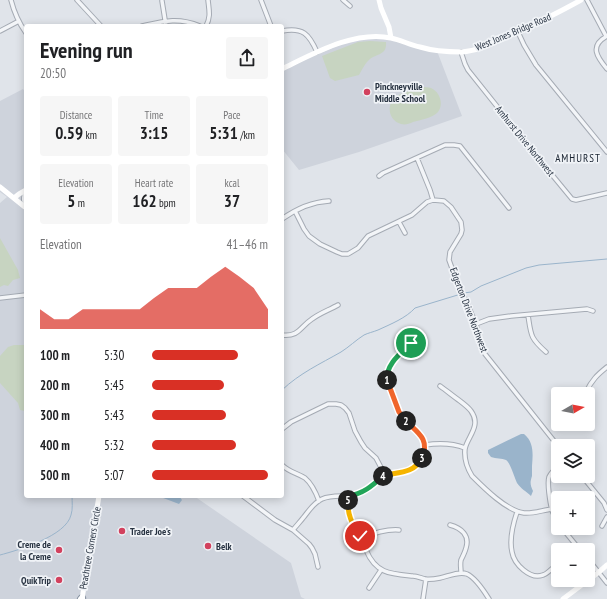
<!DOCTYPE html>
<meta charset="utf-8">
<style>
body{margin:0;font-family:"PT Sans Narrow",sans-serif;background:#f6f6f6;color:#202124;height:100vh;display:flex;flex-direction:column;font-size:15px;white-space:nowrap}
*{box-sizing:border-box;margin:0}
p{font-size:13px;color:#757577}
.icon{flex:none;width:22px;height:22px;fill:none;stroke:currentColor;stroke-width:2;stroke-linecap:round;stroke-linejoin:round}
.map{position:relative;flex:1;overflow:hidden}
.details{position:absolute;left:24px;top:24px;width:260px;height:474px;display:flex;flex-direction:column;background:#fff;border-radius:4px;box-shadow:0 2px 10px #0003}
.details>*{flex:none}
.needle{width:26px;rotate:81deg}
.controls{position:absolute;left:551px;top:387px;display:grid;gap:8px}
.controls a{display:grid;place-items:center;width:44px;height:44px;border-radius:4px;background:#fff;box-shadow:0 2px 10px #0003;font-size:20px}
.pin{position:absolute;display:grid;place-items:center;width:34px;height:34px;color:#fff;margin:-17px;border:2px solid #fff;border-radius:50%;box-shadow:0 1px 4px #0007}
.km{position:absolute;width:20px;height:20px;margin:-10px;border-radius:50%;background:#222;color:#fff;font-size:11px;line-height:20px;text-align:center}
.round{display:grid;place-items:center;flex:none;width:42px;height:42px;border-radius:4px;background:#f6f6f6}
.overview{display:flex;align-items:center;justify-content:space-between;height:68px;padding:0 16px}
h1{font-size:22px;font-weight:600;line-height:30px}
.metrics{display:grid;grid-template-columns:repeat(3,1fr);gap:6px;height:68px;padding:4px 16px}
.metrics div{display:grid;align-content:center;border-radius:4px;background:#f6f6f6;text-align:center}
.metrics b{font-size:17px;font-weight:600}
.metrics small{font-size:11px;font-weight:400}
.metrics p{font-size:11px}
.chart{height:112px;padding:8px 16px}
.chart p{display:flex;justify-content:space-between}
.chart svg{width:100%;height:72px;margin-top:4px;fill:#d93025;opacity:.7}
ul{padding:0 16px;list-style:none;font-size:13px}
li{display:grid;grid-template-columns:64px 48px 1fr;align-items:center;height:30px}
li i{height:10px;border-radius:5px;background:#d93025}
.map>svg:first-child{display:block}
.built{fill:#ced3dc}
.green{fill:#c7d4c1}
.water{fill:#9ab4cb}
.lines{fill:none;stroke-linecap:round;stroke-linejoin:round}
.stream{stroke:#9ab4cb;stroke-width:1}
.street-casing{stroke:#a5abb4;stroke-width:5.5}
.highway-casing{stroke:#8792a1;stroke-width:8}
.street{stroke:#f3f5f8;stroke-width:3.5}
.secondary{stroke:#fff;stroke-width:5}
.highway{stroke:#fff;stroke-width:6}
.split-1-casing{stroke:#fff;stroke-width:8}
.split-2-casing{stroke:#fff;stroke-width:8}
.split-3-casing{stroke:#fff;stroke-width:8}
.split-4-casing{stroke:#fff;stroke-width:8}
.split-5-casing{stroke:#fff;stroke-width:8}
.split-6-casing{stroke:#fff;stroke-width:8}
.split-1{stroke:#22a559;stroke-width:5}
.split-2{stroke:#f0652b;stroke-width:5}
.split-3{stroke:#f0652b;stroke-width:5}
.split-4{stroke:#f5b400;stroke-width:5}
.split-5{stroke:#22a559;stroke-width:5}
.split-6{stroke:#f5b400;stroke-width:5}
.poi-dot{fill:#d2415e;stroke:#f0f3f7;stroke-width:1.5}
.labels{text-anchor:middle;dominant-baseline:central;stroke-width:3.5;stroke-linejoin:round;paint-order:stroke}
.street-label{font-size:10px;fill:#283342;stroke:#f0f3f7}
.poi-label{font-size:10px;font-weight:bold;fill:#283342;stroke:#f0f3f7;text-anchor:start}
.neighbourhood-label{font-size:11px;letter-spacing:1px;fill:#1a2432;stroke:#f0f3f7}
</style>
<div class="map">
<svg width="607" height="599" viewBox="0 0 607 599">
<rect width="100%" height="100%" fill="#e0e4ea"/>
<path class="built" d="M 382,37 L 437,51 L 462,116 L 359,152 L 299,170 L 282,149 L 282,69 L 354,39 Z
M 23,89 L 26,93 L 26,496 L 194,496 L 291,563 L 301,597 L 305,599 L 0,599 L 0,203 L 7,197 L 0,192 L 0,101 Z"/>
<path class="green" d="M 370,41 L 386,42 C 387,55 378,53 370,59 C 365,63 362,70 359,75 L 335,81 L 330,78 L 322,56 L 358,42 Z
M 422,87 C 425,87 428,87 431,88 C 440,92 444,104 438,112 C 433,118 420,120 413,122 C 409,124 405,125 401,124 C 388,120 386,104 396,97 C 401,92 415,90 422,87 Z
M 0,238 L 18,270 L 20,278 L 13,280 L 8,286 L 4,285 L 0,287 Z
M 14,345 L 26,345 L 26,410 L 25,411 L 20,410 L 18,403 L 0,383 L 0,356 L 8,347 Z"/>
<path class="water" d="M 521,434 L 524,434 C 534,442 533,454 532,466 C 532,469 532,473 532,476 C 530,482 530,485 533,491 L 531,496 C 526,491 521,489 517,483 C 515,479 510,462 506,460 C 502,458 496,459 491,457 L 488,453 L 488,450 Z
M 158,496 L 179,496 L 182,500 L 179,504 Z"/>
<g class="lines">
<path class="stream" d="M 464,293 L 471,292 L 481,286 L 526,268 L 539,265 L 607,259
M 282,390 C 300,373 320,364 341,352 C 349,347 356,340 364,335 C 368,333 373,332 378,330 C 391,324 406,318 415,308 L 461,294
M 0,555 C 19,550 66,536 71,515 C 73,509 72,502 72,496"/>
<g class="street-casing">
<path id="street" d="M 11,0 C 14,12 19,23 26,33
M 77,0 L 101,26
M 261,0 L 271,26
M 343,0 L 350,6
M 587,0 L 606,36
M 162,1 L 166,26
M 142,26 C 164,21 178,17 200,26
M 206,26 C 211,17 209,10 208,0
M 0,31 L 19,21
M 282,31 C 303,27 309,34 317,52
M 518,32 L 524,45 L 536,65 L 607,152
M 607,36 C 589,46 597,57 607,69
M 461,52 L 465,64 L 468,70 L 539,159 L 572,199 L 576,200 L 607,193
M 417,158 L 430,190 L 433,200
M 379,176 L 383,173 L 445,145 L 454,145 L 460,146 L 509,208
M 26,192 C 22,197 24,202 26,208
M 295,211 L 304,229 L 309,236 L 320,244 L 337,252 L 342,254 L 348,254 L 358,248 L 368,236 L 412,215 L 427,202 L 433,200 L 444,201 L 451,207 L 461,222 L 462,230 L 461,234 L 450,252 L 449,260 L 453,271 L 476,324 L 480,343 L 485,354 L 558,446
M 282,219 C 296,209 311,202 329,201
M 399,222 L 405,233
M 0,298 L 26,295
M 528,315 C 531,335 530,338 546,352
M 476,324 L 489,319 L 511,316 L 587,309 L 593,311
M 282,335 C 299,337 300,327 312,319 C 320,313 329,310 338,305
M 440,386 C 447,391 453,396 460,401 C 464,404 468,407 471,411 C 482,426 467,437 465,449 C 464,459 467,468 472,476 C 484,488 507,511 524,513 C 533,514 543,510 552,509
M 586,392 C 592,380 597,375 607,367
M 282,429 L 291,422 L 328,404 L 336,404 L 341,405 L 345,408 L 349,413 L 355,431 L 361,442 L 365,448 L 376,458 L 385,475
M 425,445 C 439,443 452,443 465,448
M 282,465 C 289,472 297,473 305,478 C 311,483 316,493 319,501
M 558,467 C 554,470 551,473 549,477 C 547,483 550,503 552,510 C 553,514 556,518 558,521
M 582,476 L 604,503 L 607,510
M 243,496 L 275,520 L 293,530 L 309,544 L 312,548 L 315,554 L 318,567
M 348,496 C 348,508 348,518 355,528 C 357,532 361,535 362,538 C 364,542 364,546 366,550 C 376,574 391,574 413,576 C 417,576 421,578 425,579 C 430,580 435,579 440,578 C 449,576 459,571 467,574 C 476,578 484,591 489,599
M 517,512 C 513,524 509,539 512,552 C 514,564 530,580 543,575 C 547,574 550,570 553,568
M 450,525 C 461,528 470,535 466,548 C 465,552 463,556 461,560 C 460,564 461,568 461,573
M 602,526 L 607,517
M 562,528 L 580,550
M 293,530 C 296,526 300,522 303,518 C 309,511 313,503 322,499 C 334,494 346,498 358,494 C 366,492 372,487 378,481 C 380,479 382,476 385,475 C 387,474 391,474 394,473 C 405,472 416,470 422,459 C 434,436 407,428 398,412 C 395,405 393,396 390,389 C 388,382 385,375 389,368 C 393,358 403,351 411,343
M 362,538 C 374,533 386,529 399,530
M 588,559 L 607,583
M 369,588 L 381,570
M 423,599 L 426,579"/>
</g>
<g class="highway-casing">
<path id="highway" d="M 81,599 L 82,598"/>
</g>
<use href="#street" class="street"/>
<path class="secondary" d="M 379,0 L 381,8 L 389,27 L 391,38
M 282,69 C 313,54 355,30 391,38 C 401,40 410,45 420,47 C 433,51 448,52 462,52 C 477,51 491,44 505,38 C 531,26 556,14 581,0
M 0,187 L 26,208
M 14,198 L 19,194 L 26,190
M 82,599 L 99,496
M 563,599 L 599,572 L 607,565"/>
<use href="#highway" class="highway"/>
</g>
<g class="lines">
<g class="split-1-casing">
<path id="split-1" d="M 387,380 C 386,364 401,353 411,343"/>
</g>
<g class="split-2-casing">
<path id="split-2" d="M 387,380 L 399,412 L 406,421"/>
</g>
<g class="split-3-casing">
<path id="split-3" d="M 406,421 C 418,433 430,439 422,458"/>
</g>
<g class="split-4-casing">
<path id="split-4" d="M 383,476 L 385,475 C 401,472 414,473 422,458"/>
</g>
<g class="split-5-casing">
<path id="split-5" d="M 348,500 L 348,496 C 363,494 372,486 383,476"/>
</g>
<g class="split-6-casing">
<path id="split-6" d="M 348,500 C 347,514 352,524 360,536"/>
</g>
<use href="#split-1" class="split-1"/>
<use href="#split-2" class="split-2"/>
<use href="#split-3" class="split-3"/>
<use href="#split-4" class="split-4"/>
<use href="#split-5" class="split-5"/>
<use href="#split-6" class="split-6"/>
</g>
<g class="poi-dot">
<circle cx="367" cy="92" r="4"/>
<circle cx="122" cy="531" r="4"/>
<circle cx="208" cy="546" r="4"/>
<circle cx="59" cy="550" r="4"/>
<circle cx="59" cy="580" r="4"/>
</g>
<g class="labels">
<g class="street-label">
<text transform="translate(513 32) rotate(-23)">West Jones Bridge Road</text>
<text transform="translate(525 141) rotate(51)">Amhurst Drive Northwest</text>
<text transform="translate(469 310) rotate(69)">Edgerton Drive Northwest</text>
<text transform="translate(90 548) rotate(-80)">Peachtree Corners Circle</text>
</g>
<g class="poi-label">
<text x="375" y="86">Pinckneyville<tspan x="375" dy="12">Middle School</tspan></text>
<text x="130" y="531">Trader Joe's</text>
<text x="51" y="544" text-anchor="end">Creme de<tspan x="51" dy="12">la Creme</tspan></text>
<text x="216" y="546">Belk</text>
<text x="51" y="580" text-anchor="end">QuikTrip</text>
</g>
<g class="neighbourhood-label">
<text x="578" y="158">AMHURST</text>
</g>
</g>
</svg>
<div class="controls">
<a><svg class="needle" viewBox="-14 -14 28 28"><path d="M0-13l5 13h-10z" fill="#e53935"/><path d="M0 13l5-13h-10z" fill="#757577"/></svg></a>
<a><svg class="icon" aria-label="layers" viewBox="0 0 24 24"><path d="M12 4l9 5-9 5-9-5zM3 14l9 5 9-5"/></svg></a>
<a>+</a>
<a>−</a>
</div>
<div class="pin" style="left:411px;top:343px;background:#1e9e55"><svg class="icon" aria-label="arrive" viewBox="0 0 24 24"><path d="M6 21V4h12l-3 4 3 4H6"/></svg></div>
<div class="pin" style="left:360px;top:536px;background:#d93025"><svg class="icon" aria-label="check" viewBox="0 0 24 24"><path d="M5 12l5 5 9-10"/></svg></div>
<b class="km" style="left:387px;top:380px">1</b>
<b class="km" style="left:406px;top:421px">2</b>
<b class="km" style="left:422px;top:458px">3</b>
<b class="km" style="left:383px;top:476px">4</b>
<b class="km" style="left:348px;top:500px">5</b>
<section class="details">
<div class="overview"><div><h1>Evening run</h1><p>20:50</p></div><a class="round"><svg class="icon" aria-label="share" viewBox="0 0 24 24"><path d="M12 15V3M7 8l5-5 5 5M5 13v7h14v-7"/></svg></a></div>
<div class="metrics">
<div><p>Distance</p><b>0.59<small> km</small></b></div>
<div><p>Time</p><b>3:15</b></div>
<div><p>Pace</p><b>5:31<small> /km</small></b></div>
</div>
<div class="metrics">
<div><p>Elevation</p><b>5<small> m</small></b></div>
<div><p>Heart rate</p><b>162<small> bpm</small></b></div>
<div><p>kcal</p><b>37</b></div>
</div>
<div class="chart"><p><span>Elevation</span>41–46 m</p>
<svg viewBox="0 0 160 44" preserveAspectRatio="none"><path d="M0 44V32L10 38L20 38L30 32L40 32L50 32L60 32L70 32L80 25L90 19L100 19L110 19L120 12L130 6L140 12L150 19L160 32V44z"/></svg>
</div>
<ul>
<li><b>100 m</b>5:30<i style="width:74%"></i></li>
<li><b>200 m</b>5:45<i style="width:62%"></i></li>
<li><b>300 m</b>5:43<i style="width:64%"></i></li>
<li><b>400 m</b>5:32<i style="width:72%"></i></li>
<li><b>500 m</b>5:07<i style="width:100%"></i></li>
</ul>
</section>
</div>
